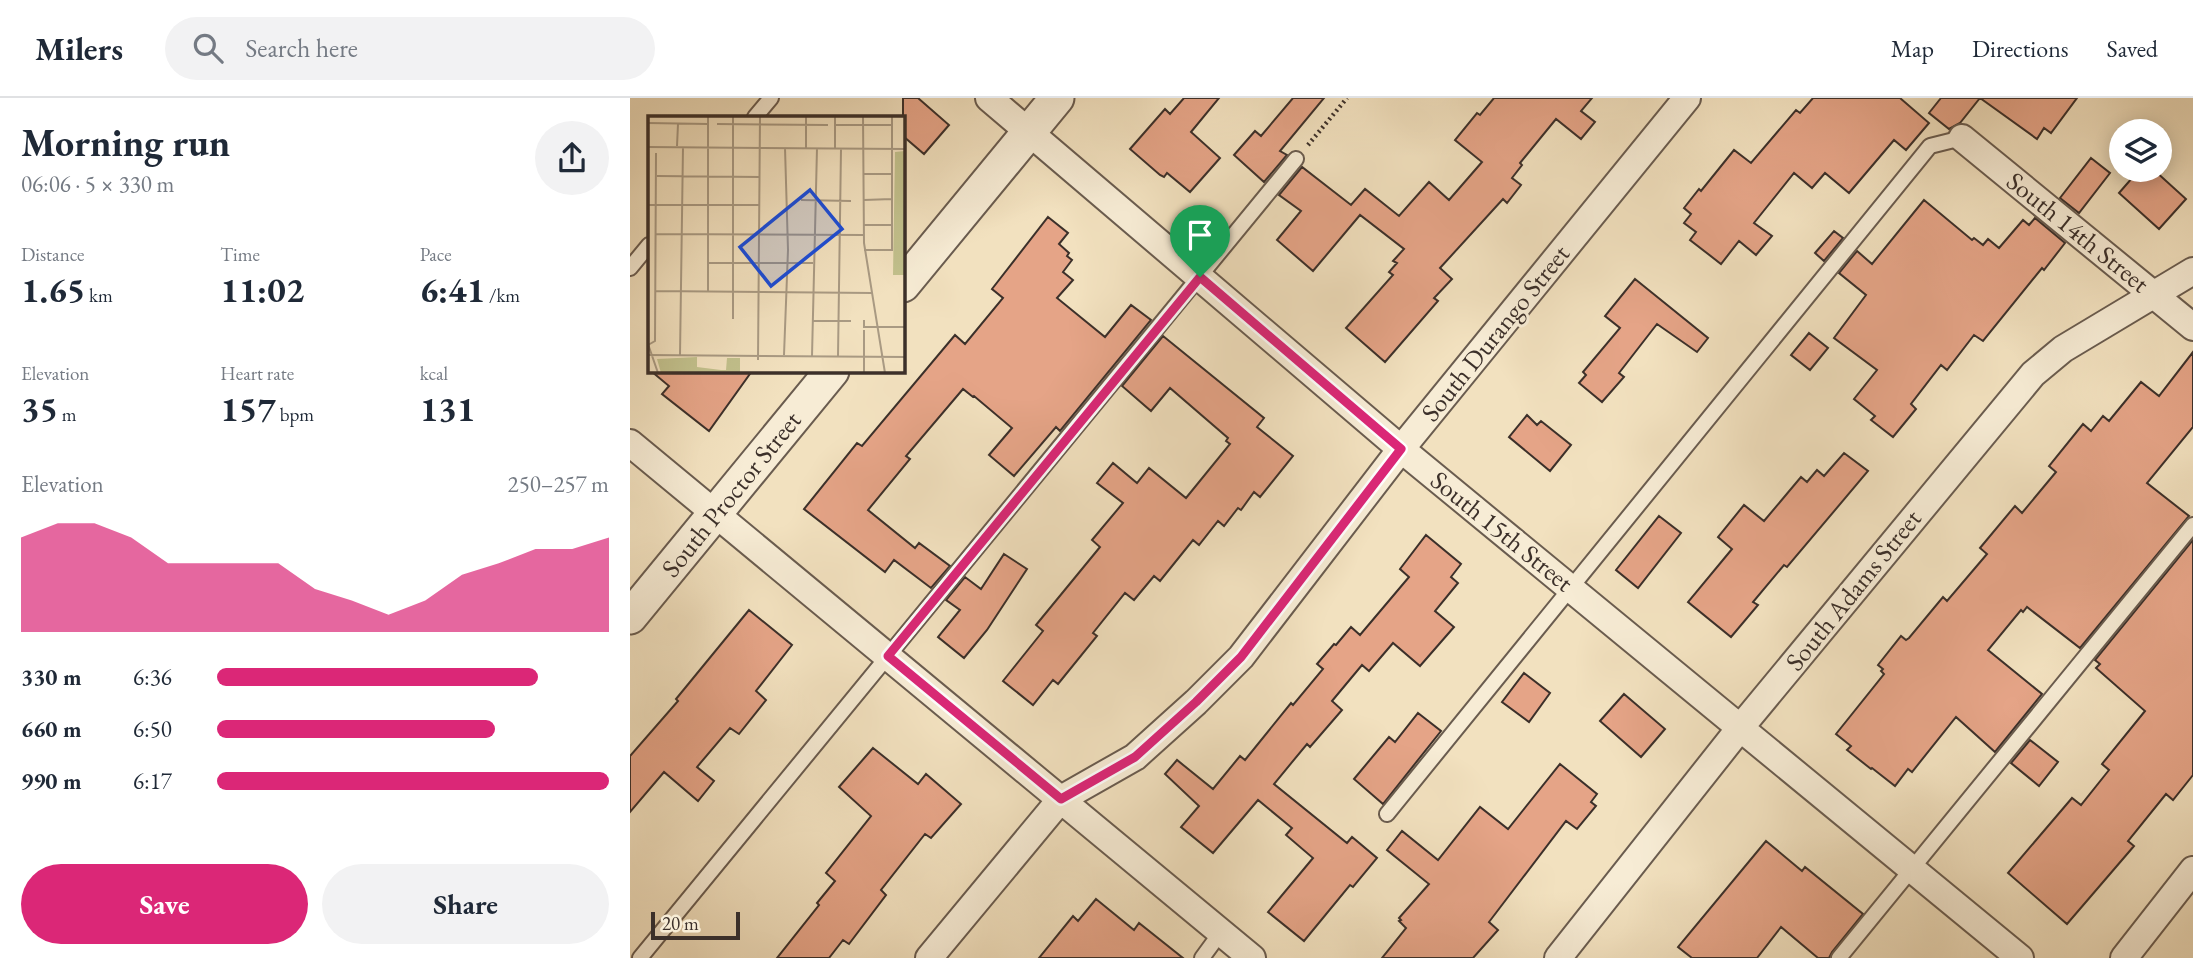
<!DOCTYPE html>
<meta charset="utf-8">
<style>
body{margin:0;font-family:"EB Garamond",serif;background:#f2f2f3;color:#1f2937;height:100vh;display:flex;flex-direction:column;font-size:26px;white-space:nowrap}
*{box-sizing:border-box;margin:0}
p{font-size:23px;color:#747a83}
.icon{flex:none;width:38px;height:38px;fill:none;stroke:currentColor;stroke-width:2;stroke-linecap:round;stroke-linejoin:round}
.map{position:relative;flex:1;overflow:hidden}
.sheet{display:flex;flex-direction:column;background:#fff;width:630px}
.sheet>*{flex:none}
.fabs{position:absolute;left:1479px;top:21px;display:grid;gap:14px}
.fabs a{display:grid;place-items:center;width:63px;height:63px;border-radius:50%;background:#fff;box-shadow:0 4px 18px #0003;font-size:35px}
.scale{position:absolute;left:21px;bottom:18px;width:89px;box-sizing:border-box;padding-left:7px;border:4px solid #3c302a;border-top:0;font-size:19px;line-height:24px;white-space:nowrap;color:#3c302a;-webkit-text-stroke:5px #f7ecd5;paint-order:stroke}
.pin{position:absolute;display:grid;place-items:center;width:60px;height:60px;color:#fff;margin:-72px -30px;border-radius:50% 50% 50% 0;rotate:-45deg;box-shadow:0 0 7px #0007}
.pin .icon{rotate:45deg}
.round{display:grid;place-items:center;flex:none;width:74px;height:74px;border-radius:37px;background:#f2f2f3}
.overview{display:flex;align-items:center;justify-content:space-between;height:119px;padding:0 21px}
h1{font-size:38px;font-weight:700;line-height:52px}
.figures{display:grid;grid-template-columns:repeat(3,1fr);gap:10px;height:119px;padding:7px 21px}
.figures div{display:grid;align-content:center}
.figures b{font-size:35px;font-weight:700}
.figures small{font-size:19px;font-weight:400}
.figures p{font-size:19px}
.chart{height:196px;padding:14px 21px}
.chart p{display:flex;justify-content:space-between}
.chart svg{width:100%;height:126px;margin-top:7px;fill:#db2777;opacity:.7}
.action{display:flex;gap:14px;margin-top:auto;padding:14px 21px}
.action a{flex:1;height:80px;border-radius:42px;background:#db2777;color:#fff;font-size:28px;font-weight:700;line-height:80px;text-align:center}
.action a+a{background:#f2f2f3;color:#1f2937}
ul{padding:0 21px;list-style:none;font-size:23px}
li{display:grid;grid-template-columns:112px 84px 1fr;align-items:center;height:52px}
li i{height:18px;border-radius:9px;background:#db2777}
header{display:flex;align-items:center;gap:42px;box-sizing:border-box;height:98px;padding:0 35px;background:#fff;border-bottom:2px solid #e0e1e3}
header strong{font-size:33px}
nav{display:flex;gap:38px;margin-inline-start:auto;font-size:24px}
.search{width:490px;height:63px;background:#f2f2f3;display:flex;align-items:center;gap:18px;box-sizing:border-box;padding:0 24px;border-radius:38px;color:#747a83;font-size:26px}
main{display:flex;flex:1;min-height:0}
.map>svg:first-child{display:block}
.building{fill:#e5a487;stroke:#3c302a;stroke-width:2}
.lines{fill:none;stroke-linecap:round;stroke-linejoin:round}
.service-casing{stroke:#6a5c4f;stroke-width:18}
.minor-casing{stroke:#6a5c4f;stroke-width:30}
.tertiary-casing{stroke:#6a5c4f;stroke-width:37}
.path{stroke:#3c302a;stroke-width:4.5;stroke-dasharray:2 3.5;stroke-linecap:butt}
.service{stroke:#f7ecd5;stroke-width:14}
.minor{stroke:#f7ecd5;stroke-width:26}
.tertiary{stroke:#f7ecd5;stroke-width:33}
.route-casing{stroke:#fff;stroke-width:14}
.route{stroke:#db2777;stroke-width:9}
.labels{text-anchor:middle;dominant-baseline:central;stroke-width:6;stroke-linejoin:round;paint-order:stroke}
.street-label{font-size:26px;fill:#3c302a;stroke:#f7ecd5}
.inset-road{fill:none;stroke:#a99a83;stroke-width:2}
.view{fill:#1d4ed8;fill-opacity:0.15;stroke:#1d4ed8;stroke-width:3.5}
.inset-edge{fill:none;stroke:#3c302a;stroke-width:3.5}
</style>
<header>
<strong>Milers</strong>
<div class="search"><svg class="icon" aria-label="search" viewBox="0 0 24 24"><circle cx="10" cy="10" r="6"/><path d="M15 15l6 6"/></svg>Search here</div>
<nav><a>Map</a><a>Directions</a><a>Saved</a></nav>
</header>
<main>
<section class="sheet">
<div class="overview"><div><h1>Morning run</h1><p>06:06 · 5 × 330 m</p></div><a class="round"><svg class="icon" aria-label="share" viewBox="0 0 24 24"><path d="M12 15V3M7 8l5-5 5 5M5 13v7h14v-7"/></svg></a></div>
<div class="figures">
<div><p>Distance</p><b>1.65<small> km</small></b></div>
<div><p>Time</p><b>11:02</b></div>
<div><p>Pace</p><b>6:41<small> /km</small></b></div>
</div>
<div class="figures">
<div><p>Elevation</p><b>35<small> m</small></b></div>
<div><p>Heart rate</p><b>157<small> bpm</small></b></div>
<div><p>kcal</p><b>131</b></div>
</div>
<div class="chart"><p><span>Elevation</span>250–257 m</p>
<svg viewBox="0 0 160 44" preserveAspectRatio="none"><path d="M0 44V11L10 6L20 6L30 11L40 20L50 20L60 20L70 20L80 29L90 33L100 38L110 33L120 24L130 20L140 15L150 15L160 11V44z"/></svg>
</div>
<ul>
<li><b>330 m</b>6:36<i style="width:82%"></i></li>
<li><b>660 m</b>6:50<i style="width:71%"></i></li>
<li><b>990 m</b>6:17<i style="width:100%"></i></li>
</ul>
<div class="action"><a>Save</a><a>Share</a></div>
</section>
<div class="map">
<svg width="1563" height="860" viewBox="0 0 1563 860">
<rect width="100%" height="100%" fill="#f2e1bf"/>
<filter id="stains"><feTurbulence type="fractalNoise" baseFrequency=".00286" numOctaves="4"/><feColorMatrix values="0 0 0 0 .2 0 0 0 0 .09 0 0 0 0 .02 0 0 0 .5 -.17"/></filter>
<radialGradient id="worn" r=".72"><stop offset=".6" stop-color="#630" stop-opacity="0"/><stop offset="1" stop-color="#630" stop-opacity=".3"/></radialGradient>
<path class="building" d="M 273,0 L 288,0 L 319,27 L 294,56 L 273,38 Z
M 554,0 L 589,0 L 561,34 L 590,60 L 560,94 L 537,75 L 534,79 L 530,77 L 500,51 L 535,11 L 540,16 Z
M 663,0 L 694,0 L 650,53 L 657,57 L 634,84 L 604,57 L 625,33 L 631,38 Z
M 864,0 L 962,0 L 951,13 L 965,24 L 951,41 L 926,21 L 890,65 L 892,67 L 882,80 L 891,87 L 877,105 L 873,101 L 810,170 L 822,181 L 804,200 L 808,203 L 755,264 L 716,230 L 763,177 L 759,174 L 767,165 L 763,163 L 774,151 L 730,117 L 683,173 L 647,142 L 671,113 L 649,97 L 672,69 L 721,107 L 735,91 L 769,118 L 799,84 L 819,102 L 852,64 L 825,42 L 847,15 L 850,17 Z
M 1183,0 L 1270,0 L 1299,25 L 1276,52 L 1264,42 L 1219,95 L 1195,75 L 1182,90 L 1164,75 L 1124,125 L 1142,138 L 1126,157 L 1109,143 L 1091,166 L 1060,142 L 1066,134 L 1054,125 L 1061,116 L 1054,110 L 1069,91 L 1071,93 L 1104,52 L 1121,65 L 1166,12 L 1170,15 Z
M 1311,0 L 1447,0 L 1421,35 L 1414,30 L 1407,41 L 1350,0 L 1330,25 L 1319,31 L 1299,15 Z
M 1461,60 L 1480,75 L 1449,115 L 1430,100 Z
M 1509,72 L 1524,72 L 1556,101 L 1529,131 L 1489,95 Z
M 1294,102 L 1342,142 L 1344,140 L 1353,147 L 1358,141 L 1369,150 L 1393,122 L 1399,127 L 1405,120 L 1435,145 L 1414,172 L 1412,170 L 1353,243 L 1344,237 L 1317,272 L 1311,267 L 1281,306 L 1286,311 L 1263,339 L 1241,322 L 1245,318 L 1224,301 L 1247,272 L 1204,240 L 1236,197 L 1209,175 L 1227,153 L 1242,166 Z
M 418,119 L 438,135 L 429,146 L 439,155 L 437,158 L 442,162 L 433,174 L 443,182 L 427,200 L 475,239 L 501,207 L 521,222 L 430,333 L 426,329 L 384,378 L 359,357 L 382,330 L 344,298 L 343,299 L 333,291 L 276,358 L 280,361 L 238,412 L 285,450 L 289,445 L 320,468 L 301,490 L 264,462 L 255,474 L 174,411 L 227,345 L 232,348 L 325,237 L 335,246 L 373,200 L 362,191 Z
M 1204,133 L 1213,140 L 1194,163 L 1185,155 Z
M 1005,181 L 1078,240 L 1067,254 L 1027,226 L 989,275 L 994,279 L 972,304 L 949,285 L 956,277 L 953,274 L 990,230 L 975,218 Z
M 1179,235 L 1198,250 L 1180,272 L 1161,257 Z
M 533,238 L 634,320 L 627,329 L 663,358 L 630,399 L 624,394 L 611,412 L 608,410 L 594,428 L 588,423 L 569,447 L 563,442 L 530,483 L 524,478 L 504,502 L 495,495 L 463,535 L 467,538 L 428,586 L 423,582 L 403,607 L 373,583 L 413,533 L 406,527 L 470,449 L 462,442 L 493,405 L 467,385 L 483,365 L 507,385 L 519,370 L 556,400 L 600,346 L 596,343 L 598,340 L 540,290 L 521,313 L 492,288 Z
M 1563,254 L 1563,329 L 1517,385 L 1559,418 L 1450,550 L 1397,509 L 1393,514 L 1391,512 L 1358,552 L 1412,596 L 1365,654 L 1326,619 L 1282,674 L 1278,671 L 1265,688 L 1242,670 L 1241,671 L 1217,652 L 1221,648 L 1206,636 L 1254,576 L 1251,573 L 1253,571 L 1248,567 L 1271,538 L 1276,542 L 1279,540 L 1313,499 L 1317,503 L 1357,456 L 1350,450 L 1385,408 L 1392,415 L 1426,374 L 1419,368 L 1453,326 L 1461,333 L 1473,318 L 1479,323 L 1511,284 L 1529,298 Z
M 21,273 L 122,273 L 79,333 L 32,296 L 39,288 Z
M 897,317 L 907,327 L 911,323 L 941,347 L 920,373 L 879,339 Z
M 1214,355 L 1238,373 L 1157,469 L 1154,467 L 1123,504 L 1128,507 L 1101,539 L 1058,504 L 1102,451 L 1088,439 L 1114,407 L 1134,423 L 1171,379 L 1177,384 L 1187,372 L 1194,378 Z
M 1029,418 L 1051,435 L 1008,490 L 986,472 Z
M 796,437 L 831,466 L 821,479 L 828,485 L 805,513 L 824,529 L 790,568 L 763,545 L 739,573 L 732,567 L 702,603 L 712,612 L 680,649 L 677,646 L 644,686 L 717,745 L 722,739 L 747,760 L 723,789 L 720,787 L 674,843 L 638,814 L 683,760 L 656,737 L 662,730 L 628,702 L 583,755 L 551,729 L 569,708 L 535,676 L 547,662 L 583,691 L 610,658 L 615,662 L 661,605 L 663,607 L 693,571 L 687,566 L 704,546 L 706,547 L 721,529 L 730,537 L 779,479 L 770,471 Z
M 1563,442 L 1563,677 L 1543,702 L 1536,696 L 1498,743 L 1504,748 L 1437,826 L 1378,775 L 1442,700 L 1451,707 L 1479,672 L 1472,666 L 1515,613 L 1466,570 L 1470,566 L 1465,562 Z
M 374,456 L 397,471 L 357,532 L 334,560 L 308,539 L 330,512 L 316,502 L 335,479 L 351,491 Z
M 119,512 L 162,547 L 126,593 L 136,602 L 109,636 L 100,630 L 67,669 L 84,683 L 68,703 L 34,674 L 0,714 L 0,658 L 48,603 L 46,601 Z
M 894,575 L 920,595 L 899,624 L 872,604 Z
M 994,596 L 1035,631 L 1011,659 L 970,623 Z
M 788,615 L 811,633 L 753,706 L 724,681 L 759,639 L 765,644 Z
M 1400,642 L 1428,664 L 1409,688 L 1381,665 Z
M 243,650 L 288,686 L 296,676 L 331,706 L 301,740 L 295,736 L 251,792 L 256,797 L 219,846 L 213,842 L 199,860 L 147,860 L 189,807 L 187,805 L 205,783 L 196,775 L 241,718 L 209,689 Z
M 930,666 L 967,696 L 961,704 L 966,708 L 947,731 L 936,723 L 859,824 L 868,832 L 843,860 L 752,860 L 776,830 L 769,823 L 771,822 L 769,820 L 799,786 L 757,752 L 772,733 L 808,762 L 850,709 L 878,731 Z
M 1136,743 L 1172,773 L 1175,769 L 1233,816 L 1202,854 L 1199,860 L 1188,860 L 1151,829 L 1127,860 L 1062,860 L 1048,849 Z
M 466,801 L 504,832 L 509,825 L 553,860 L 409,860 L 443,818 L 448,823 Z"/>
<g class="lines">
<g class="service-casing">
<path id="service" d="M 125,19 L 141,0
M 0,170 L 19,147
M 757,716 L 1300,48 L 1332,40
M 10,860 L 666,61
M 572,860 L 591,834
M 1209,860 L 1563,427"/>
</g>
<g class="minor-casing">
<path id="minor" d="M 359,0 L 771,351 L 1390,860
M 1332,40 L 1563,229
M 0,345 L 622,860
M 299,860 L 431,701 L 505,659 L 566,604 L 611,559 L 771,351 L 1057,0
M 928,860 L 1110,630 L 1403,276 L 1433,251 L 1563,173
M 1494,860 L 1563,772"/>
</g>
<g class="tertiary-casing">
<path id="tertiary" d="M 273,187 L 427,0
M 0,519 L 202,273"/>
</g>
<path class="path" d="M 678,47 L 717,0"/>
<use href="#service" class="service"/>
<use href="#minor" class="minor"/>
<use href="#tertiary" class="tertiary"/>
</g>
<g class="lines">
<g class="route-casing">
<path id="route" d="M 570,179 L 771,351 L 611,559 L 566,604 L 505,659 L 431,701 L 258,558 Z"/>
</g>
<use href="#route" class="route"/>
</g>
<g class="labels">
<g class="street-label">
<text transform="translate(1448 134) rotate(39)">South 14th Street</text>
<text transform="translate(865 235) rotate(-51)">South Durango Street</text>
<text transform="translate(101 396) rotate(-51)">South Proctor Street</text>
<text transform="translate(872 433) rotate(39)">South 15th Street</text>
<text transform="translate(1223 492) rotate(-51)">South Adams Street</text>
</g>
</g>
<g transform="translate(18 18)">
<rect width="257" height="257" fill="#f2e1bf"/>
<path d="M 257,35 L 257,159 L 245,159 L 247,36 ZM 49,241 L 49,251 L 73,254 L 78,254 L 79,242 L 92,242 L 92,257 L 13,257 L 9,243 Z" fill="#c2c18d"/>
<path class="inset-road" d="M 158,0 L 158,32M 187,0 L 187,33M 215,0 L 216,127 L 237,257M 0,7 L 60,8M 69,8 L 180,9M 187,9 L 244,9M 29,30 L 30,8M 0,31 L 258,33M 216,58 L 244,58M 9,60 L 112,61M 153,84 L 203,85M 216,84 L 244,83M 0,89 L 111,89M 215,109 L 245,109M 7,118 L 215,119M 216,134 L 244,134 L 244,0M 60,147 L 165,147M 7,175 L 224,177M 60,175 L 60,0M 85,203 L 85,0M 216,204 L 216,211 L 258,211M 165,205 L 203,205M 216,214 L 216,257M 0,228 L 10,257M 0,229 L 7,225 L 8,37M 0,239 L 258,241M 32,239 L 35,31M 136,239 L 140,134 L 137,32M 164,240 L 169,32M 190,240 L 193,33M 110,244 L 112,0"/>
<path class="view" d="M 162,74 L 194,113 L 123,170 L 92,131 Z"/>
<rect width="257" height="257" class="inset-edge"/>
</g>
<rect width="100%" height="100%" filter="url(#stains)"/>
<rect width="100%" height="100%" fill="url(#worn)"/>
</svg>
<div class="fabs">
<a><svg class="icon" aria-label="layers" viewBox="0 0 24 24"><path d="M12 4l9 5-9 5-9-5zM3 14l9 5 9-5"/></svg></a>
</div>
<div class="scale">20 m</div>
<div class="pin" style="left:570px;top:179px;background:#1e9e55"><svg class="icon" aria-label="arrive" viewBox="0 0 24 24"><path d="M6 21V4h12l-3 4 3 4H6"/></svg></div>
</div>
</main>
